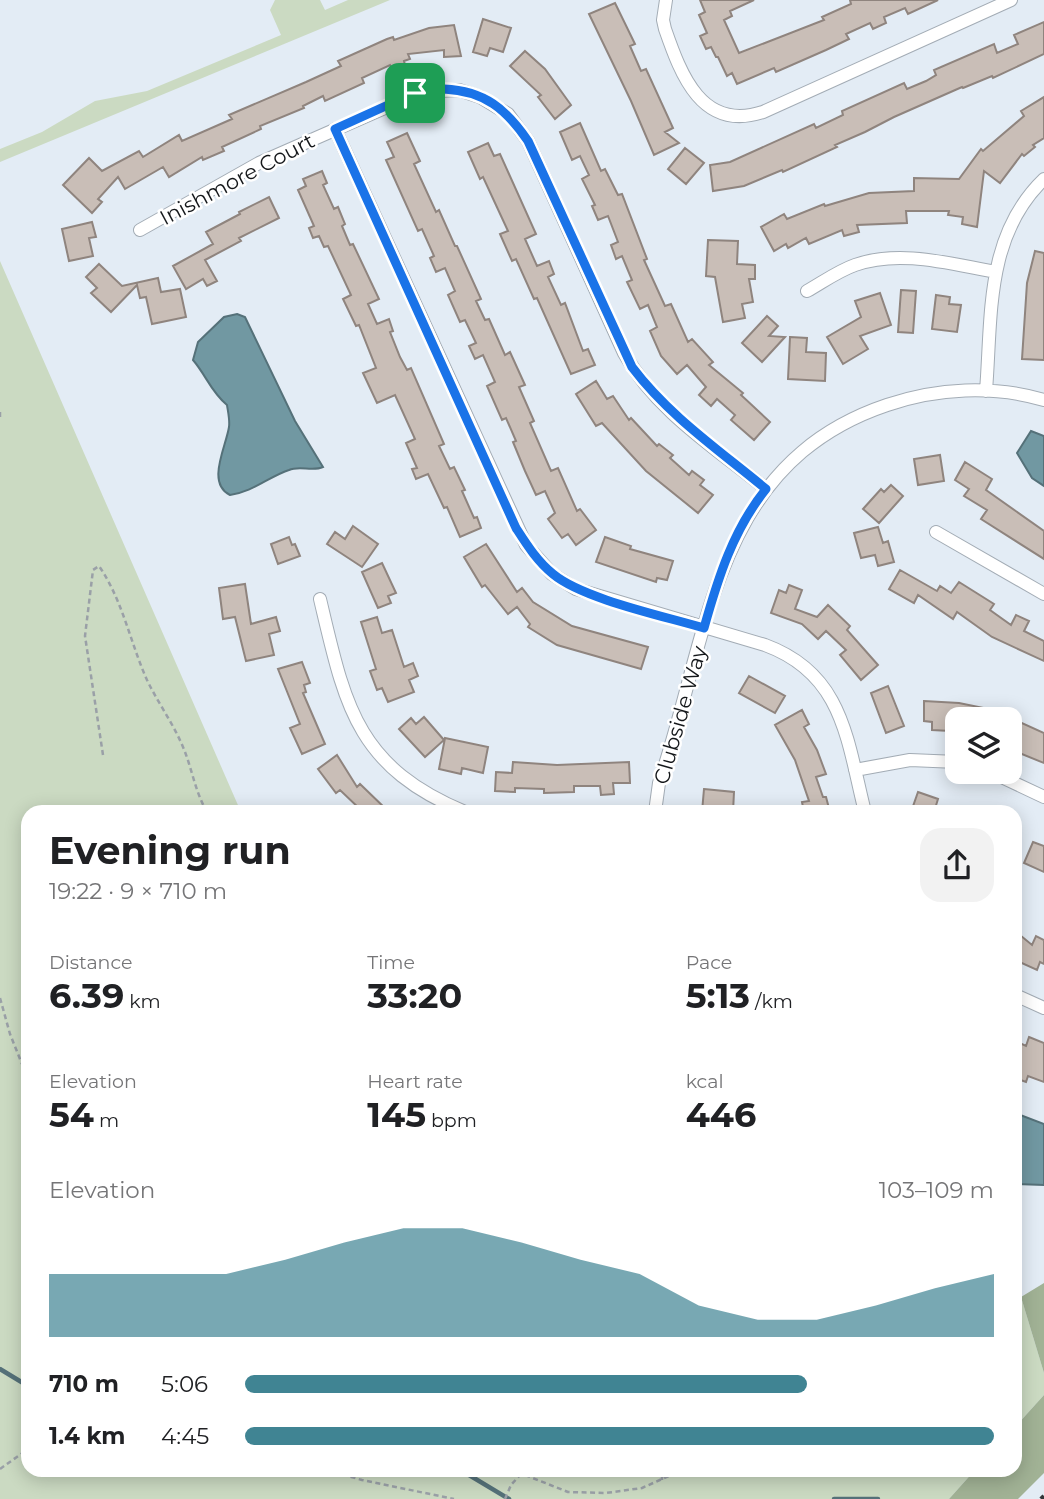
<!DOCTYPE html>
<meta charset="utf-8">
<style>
body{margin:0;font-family:Montserrat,sans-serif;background:#f2f2f2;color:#202124;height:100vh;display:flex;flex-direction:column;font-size:26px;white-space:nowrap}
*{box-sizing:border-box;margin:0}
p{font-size:23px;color:#757577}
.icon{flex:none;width:38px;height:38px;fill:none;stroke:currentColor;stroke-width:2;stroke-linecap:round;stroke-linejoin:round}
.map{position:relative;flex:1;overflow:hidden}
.side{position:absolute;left:21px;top:805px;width:1001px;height:672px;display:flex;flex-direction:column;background:#fff;border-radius:21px;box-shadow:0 4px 18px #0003}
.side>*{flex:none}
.fabs{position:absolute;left:945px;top:707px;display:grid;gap:14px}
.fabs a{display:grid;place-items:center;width:77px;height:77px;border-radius:14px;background:#fff;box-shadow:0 4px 18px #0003;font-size:35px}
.pin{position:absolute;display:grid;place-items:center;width:60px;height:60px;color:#fff;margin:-30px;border-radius:14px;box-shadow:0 4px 10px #0006}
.round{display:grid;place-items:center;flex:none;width:74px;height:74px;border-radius:21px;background:#f2f2f2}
.headline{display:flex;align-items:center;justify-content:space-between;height:119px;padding:0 28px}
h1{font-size:38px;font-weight:700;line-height:52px}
.metrics{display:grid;grid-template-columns:repeat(3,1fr);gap:10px;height:119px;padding:7px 28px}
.metrics div{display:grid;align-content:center}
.metrics b{font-size:35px;font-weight:700}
.metrics small{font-size:19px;font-weight:400}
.metrics p{font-size:19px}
.chart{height:196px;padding:14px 28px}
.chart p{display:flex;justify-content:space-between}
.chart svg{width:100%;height:126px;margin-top:7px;fill:#408493;opacity:.7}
ul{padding:0 28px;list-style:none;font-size:23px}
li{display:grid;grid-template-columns:112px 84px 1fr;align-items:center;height:52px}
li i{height:18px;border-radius:9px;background:#408493}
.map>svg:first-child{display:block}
.green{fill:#cbdac2}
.forest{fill:#a1b295}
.water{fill:#7198a2;stroke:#557179;stroke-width:2}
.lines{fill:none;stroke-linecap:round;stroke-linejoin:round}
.stream{stroke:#557179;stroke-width:4.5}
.building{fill:#c9beb7;stroke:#8f847e;stroke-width:2}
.minor-casing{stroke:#a3acb5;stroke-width:14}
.path{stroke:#9aa0a7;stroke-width:2.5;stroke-dasharray:5 3.5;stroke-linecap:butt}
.minor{stroke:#fff;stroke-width:12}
.rail{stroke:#323639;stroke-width:4.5;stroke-dasharray:9 9;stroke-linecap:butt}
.route-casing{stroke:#fff;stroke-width:14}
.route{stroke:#1a73e8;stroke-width:9}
.labels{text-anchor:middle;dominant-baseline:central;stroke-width:5;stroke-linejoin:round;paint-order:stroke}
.street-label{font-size:21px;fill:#14171a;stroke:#fff}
</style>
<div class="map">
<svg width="1044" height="1499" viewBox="0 0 1044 1499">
<rect width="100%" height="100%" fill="#e3ecf5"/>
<path class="green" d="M 275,0 L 320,0 L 325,10 L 348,0 L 390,0 L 0,162 L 0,149 L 42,132 L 95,101 L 147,91 L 281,35 L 270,10 Z
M 0,261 L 241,812 L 28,812 L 28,1470 L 975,1470 L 949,1499 L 0,1499 Z
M 1015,1297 L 1021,1297 L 1044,1373 L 1044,1395 L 1015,1427 Z"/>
<path class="forest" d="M 1044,1283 L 1044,1373 L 1021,1297 Z
M 1044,1395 L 1044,1473 L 1018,1499 L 949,1499 L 975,1470 L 1015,1470 L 1015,1427 Z"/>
<path class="water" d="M 237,314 L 245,317 L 295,421 L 323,467 C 312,472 300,465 289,470 C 268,477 253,492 230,495 C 206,483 226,447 229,427 C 230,420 228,412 227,405 C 211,392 206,375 193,360 L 198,342 L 224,317 Z
M 1031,431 L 1044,436 L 1044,486 L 1032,478 L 1017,453 Z
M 1015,1113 L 1044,1124 L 1044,1185 L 1015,1184 Z"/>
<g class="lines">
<path class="stream" d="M 0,1369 L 28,1386
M 411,1470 L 426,1470
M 450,1470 L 469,1475 L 509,1499
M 834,1499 L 878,1499"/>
</g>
<path class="building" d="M 700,0 L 754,0 L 730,11 L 732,16 L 724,20 L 739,53 L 824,20 L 822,17 L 851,4 L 850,0 L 938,0 L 908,14 L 905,8 L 884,17 L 886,23 L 873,29 L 870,23 L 846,34 L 849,39 L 826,50 L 776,72 L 774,68 L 737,84 L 732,73 L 727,76 L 718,57 L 716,57 L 711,47 L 706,49 L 700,36 L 707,33 L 699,15 L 705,12 Z
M 615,3 L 635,44 L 630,46 L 641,71 L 646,69 L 673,128 L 665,132 L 679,143 L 654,155 L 631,101 L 589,14 Z
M 483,19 L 511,28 L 503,52 L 490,48 L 487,56 L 473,52 Z
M 1044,22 L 1044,54 L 993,78 L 992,76 L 963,88 L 962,87 L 894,117 L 865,132 L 835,145 L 837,147 L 783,172 L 782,170 L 744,186 L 713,191 L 710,165 L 730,162 L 814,124 L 816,128 L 843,115 L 842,111 L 904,83 L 907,89 L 926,81 L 936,75 L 934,70 L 994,44 L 997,53 L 1018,44 L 1014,35 Z
M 454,25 L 461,56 L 444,57 L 444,50 L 408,54 L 410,59 L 404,61 L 405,65 L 392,70 L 390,65 L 362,78 L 364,83 L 325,101 L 323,96 L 303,106 L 304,108 L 260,126 L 261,129 L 222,147 L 224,151 L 203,160 L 202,157 L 169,177 L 163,167 L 125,189 L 118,177 L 98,199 L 102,202 L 92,213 L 63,185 L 89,158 L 102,171 L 139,151 L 143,157 L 179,135 L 182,141 L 232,119 L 229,115 L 306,82 L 341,66 L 338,61 L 387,39 L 393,37 L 394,40 L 429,28 Z
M 525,51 L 545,69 L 571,105 L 555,119 L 538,97 L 541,95 L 510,66 Z
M 1044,97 L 1044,138 L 1033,145 L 1035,147 L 1024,156 L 1022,154 L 1000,183 L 984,171 L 977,227 L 962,224 L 963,217 L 948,215 L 949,211 L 906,211 L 907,223 L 857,225 L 859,232 L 844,236 L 842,230 L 809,244 L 806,238 L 788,248 L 786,244 L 774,251 L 761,227 L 784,214 L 787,219 L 824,204 L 825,206 L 869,193 L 914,191 L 914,178 L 959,179 L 981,149 L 983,151 L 1024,116 L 1021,111 Z
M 580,123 L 601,171 L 605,169 L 618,195 L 622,194 L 647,259 L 644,260 L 665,306 L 671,304 L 688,342 L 692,339 L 713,362 L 709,365 L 743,393 L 741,395 L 770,422 L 754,440 L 731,420 L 735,415 L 717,399 L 711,406 L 699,395 L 706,387 L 687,365 L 677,374 L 661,356 L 650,331 L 657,327 L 648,305 L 640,309 L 627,282 L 632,280 L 622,256 L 616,259 L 611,245 L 618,242 L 608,216 L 598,220 L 592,206 L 595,205 L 582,179 L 589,175 L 580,156 L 572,160 L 560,132 Z
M 407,133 L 420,161 L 414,164 L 436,212 L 439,210 L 455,246 L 457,246 L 481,299 L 476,301 L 485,320 L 489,319 L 505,355 L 510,352 L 525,385 L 519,387 L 534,421 L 530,423 L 551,471 L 558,468 L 577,511 L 580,509 L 596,530 L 576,545 L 568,534 L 562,538 L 548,519 L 555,513 L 545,491 L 536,495 L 525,471 L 513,442 L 516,441 L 506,418 L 502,420 L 487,386 L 495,382 L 483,355 L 475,359 L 469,346 L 476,343 L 465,320 L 460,322 L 448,295 L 455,291 L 445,268 L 436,272 L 430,258 L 434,256 L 422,229 L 418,231 L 386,160 L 394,157 L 387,142 Z
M 488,143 L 494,156 L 500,154 L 536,234 L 525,239 L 537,266 L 549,261 L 554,274 L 548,277 L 561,305 L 565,303 L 583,351 L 588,349 L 595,365 L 571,374 L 537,298 L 534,299 L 516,259 L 512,261 L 500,234 L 508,231 L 483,177 L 480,179 L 468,152 Z
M 685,148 L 704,163 L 686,184 L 668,169 Z
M 322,171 L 327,183 L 323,185 L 334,209 L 338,207 L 345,224 L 342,226 L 350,245 L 353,244 L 379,299 L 368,304 L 377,324 L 389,319 L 393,331 L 390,332 L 400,357 L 407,370 L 411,368 L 444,444 L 439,446 L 450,469 L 454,467 L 465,490 L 462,491 L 474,518 L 477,517 L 481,528 L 460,537 L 447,507 L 444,508 L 428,474 L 416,479 L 412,469 L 417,468 L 406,443 L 415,439 L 395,395 L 377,403 L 363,373 L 376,368 L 359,325 L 356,326 L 343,299 L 351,295 L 328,246 L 324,247 L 319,236 L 313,238 L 309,228 L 314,226 L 298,190 L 306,186 L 303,179 Z
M 269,197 L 279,218 L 239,238 L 241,241 L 205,260 L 217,281 L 207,286 L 203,279 L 186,289 L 173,266 L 213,244 L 206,232 L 240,214 L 239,212 Z
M 92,222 L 96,237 L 89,238 L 93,256 L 69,261 L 62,229 Z
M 708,240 L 738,241 L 737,264 L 755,265 L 755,279 L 749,279 L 753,302 L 742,304 L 745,318 L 723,322 L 715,277 L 706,276 Z
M 1035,251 L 1044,253 L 1044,360 L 1022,359 L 1027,283 Z
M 99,264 L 122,286 L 158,278 L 161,292 L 180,289 L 186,317 L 152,324 L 146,297 L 140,298 L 137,285 L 111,312 L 91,293 L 97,288 L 86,277 Z
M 901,290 L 916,291 L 913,333 L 898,332 Z
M 880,293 L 891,325 L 860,336 L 868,349 L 843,364 L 827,337 L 861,317 L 855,301 Z
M 936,295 L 950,297 L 949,304 L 961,305 L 957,332 L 932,329 Z
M 767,316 L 778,326 L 769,336 L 785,337 L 762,362 L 742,343 Z
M 790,337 L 807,338 L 806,352 L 826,353 L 825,381 L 788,379 Z
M 596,381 L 607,399 L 613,396 L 629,420 L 631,418 L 657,446 L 659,444 L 673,455 L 670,458 L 689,475 L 692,471 L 704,480 L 700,485 L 713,495 L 698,513 L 646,471 L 602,423 L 596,426 L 576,394 Z
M 940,455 L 944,481 L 918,485 L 914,459 Z
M 965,462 L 992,479 L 986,490 L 1044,531 L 1044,559 L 981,519 L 987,510 L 964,496 L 969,489 L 955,480 Z
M 891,485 L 903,496 L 879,523 L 863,509 L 881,489 L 884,492 Z
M 353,526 L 378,544 L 362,567 L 327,544 L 335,532 L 345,539 Z
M 878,527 L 883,543 L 888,541 L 894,562 L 878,566 L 875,555 L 861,558 L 854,533 Z
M 289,537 L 292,545 L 295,544 L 300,556 L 278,564 L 271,544 Z
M 605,537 L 631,546 L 630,549 L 673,561 L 667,580 L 657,578 L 656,582 L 596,562 Z
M 486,544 L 517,592 L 522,588 L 533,602 L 572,626 L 648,647 L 641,669 L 557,645 L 528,627 L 530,624 L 517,607 L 508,614 L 485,585 L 482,587 L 464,557 Z
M 382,563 L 396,593 L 388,596 L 391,603 L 378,608 L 362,572 Z
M 900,570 L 937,591 L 940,586 L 951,593 L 959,582 L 994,604 L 990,610 L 1011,625 L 1016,615 L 1029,621 L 1024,631 L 1044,641 L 1044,661 L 992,637 L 957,612 L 953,619 L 918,595 L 914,603 L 889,589 Z
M 245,584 L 251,624 L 276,617 L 280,631 L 269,634 L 274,655 L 246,661 L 235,617 L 223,619 L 219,588 Z
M 789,585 L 802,590 L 795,609 L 817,617 L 828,605 L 850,626 L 847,630 L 878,665 L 861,680 L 840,655 L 846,650 L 826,631 L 818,639 L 802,624 L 771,613 L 779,590 L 786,593 Z
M 377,617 L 382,633 L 392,630 L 404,667 L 413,663 L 418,676 L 409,680 L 414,692 L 388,702 L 382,688 L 377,690 L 370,671 L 376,669 L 361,622 Z
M 302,662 L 310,683 L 304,685 L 306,692 L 303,693 L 325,744 L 302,754 L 290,728 L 300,724 L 278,669 Z
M 749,676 L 785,696 L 775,713 L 739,693 Z
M 888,686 L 904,726 L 886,733 L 871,693 Z
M 924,701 L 959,703 L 1013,714 L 1013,719 L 1044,733 L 1044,763 L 1012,750 L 1015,743 L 1010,741 L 1010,719 L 950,719 L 950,731 L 932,730 L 932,722 L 924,721 Z
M 802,710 L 809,724 L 804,727 L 817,750 L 826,774 L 816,777 L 823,797 L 826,797 L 830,812 L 804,812 L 802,802 L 809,801 L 795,760 L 775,725 Z
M 424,717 L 444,740 L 425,757 L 399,729 L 411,718 L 416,724 Z
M 445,738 L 488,747 L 483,773 L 462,768 L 461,774 L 439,769 Z
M 337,755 L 357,787 L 360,784 L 389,812 L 363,812 L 340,790 L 336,793 L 318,769 Z
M 513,762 L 557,765 L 629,762 L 630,783 L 613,783 L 614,794 L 601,795 L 600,786 L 574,786 L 574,792 L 544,793 L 544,789 L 515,788 L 515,792 L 495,791 L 496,772 L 512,773 Z
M 704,789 L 734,792 L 733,812 L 702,812 Z
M 918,792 L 938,799 L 934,812 L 911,812 Z
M 1033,842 L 1044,846 L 1044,872 L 1024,863 Z
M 1015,931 L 1032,945 L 1036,936 L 1044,940 L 1044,964 L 1040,962 L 1037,970 L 1015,960 Z
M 1029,1037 L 1044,1043 L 1044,1082 L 1028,1076 L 1026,1082 L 1015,1078 L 1015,1041 L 1026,1046 Z"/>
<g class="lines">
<g class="minor-casing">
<path id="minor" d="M 666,0 L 663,20 L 665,29 C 681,75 702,132 763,112 L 1011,0
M 335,129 L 526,545 L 552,574 L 576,589 L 765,645 C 844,674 847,741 865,812
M 140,230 L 259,163 L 421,92 L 459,90 L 480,97 L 508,114 L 528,141 L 624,353 C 656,411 716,448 766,489
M 807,291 C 823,282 838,271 855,265 C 900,249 950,264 996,272
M 986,391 C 992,315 985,236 1044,179
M 936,532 L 1044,594
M 320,599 C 345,704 355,766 465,812
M 855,770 L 910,760 L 957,762
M 991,772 L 1044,797
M 655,812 L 659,783 C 710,635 712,464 887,405 C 937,388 993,385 1044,400
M 1015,995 L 1044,1008"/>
</g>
<path class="path" d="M 0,412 L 0,417
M 103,755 L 85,636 L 93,570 L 99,566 C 123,601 130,642 147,680 C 158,703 173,723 183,747 C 192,768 195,792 207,812
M 0,998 L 10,1034 L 28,1079
M 0,1469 L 28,1449
M 326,1470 L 362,1480 L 454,1499
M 662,1480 L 662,1470
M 505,1499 L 511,1485 L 520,1475 L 525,1475 L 568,1492 L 606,1493 L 642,1488 L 682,1470"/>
<use href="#minor" class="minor"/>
<path class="rail" d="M 1041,1499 L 1044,1496"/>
</g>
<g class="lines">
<g class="route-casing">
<path id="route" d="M 444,89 C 485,91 506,109 528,141 L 632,367 C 669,416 719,450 766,489 C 733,530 718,578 704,628 C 664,616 583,599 553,574 C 537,561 527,545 516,528 L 335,129 L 410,95 Z"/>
</g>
<use href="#route" class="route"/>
</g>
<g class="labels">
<g class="street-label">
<text transform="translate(237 179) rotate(-28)">Inishmore Court</text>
<text transform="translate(680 715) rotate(-74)">Clubside Way</text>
</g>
</g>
</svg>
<div class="fabs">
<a><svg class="icon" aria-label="layers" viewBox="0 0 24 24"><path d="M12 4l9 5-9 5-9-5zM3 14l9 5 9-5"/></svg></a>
</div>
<div class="pin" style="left:415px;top:93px;background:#1e9e55"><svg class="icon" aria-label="arrive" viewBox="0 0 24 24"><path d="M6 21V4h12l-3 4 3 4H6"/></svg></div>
<section class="side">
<div class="headline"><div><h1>Evening run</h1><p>19:22 · 9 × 710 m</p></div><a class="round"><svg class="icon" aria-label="share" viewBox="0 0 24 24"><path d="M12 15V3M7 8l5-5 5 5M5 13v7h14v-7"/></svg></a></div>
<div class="metrics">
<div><p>Distance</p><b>6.39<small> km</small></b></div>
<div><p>Time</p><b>33:20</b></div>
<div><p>Pace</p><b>5:13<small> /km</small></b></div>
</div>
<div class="metrics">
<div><p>Elevation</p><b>54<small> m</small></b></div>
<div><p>Heart rate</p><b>145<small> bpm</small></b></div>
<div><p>kcal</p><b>446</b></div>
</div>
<div class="chart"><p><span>Elevation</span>103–109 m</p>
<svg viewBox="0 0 160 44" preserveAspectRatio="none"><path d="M0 44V22L10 22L20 22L30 22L40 17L50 11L60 6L70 6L80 11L90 17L100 22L110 33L120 38L130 38L140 33L150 27L160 22V44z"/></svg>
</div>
<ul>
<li><b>710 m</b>5:06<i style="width:75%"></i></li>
<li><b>1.4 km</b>4:45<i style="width:100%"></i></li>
</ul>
</section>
</div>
